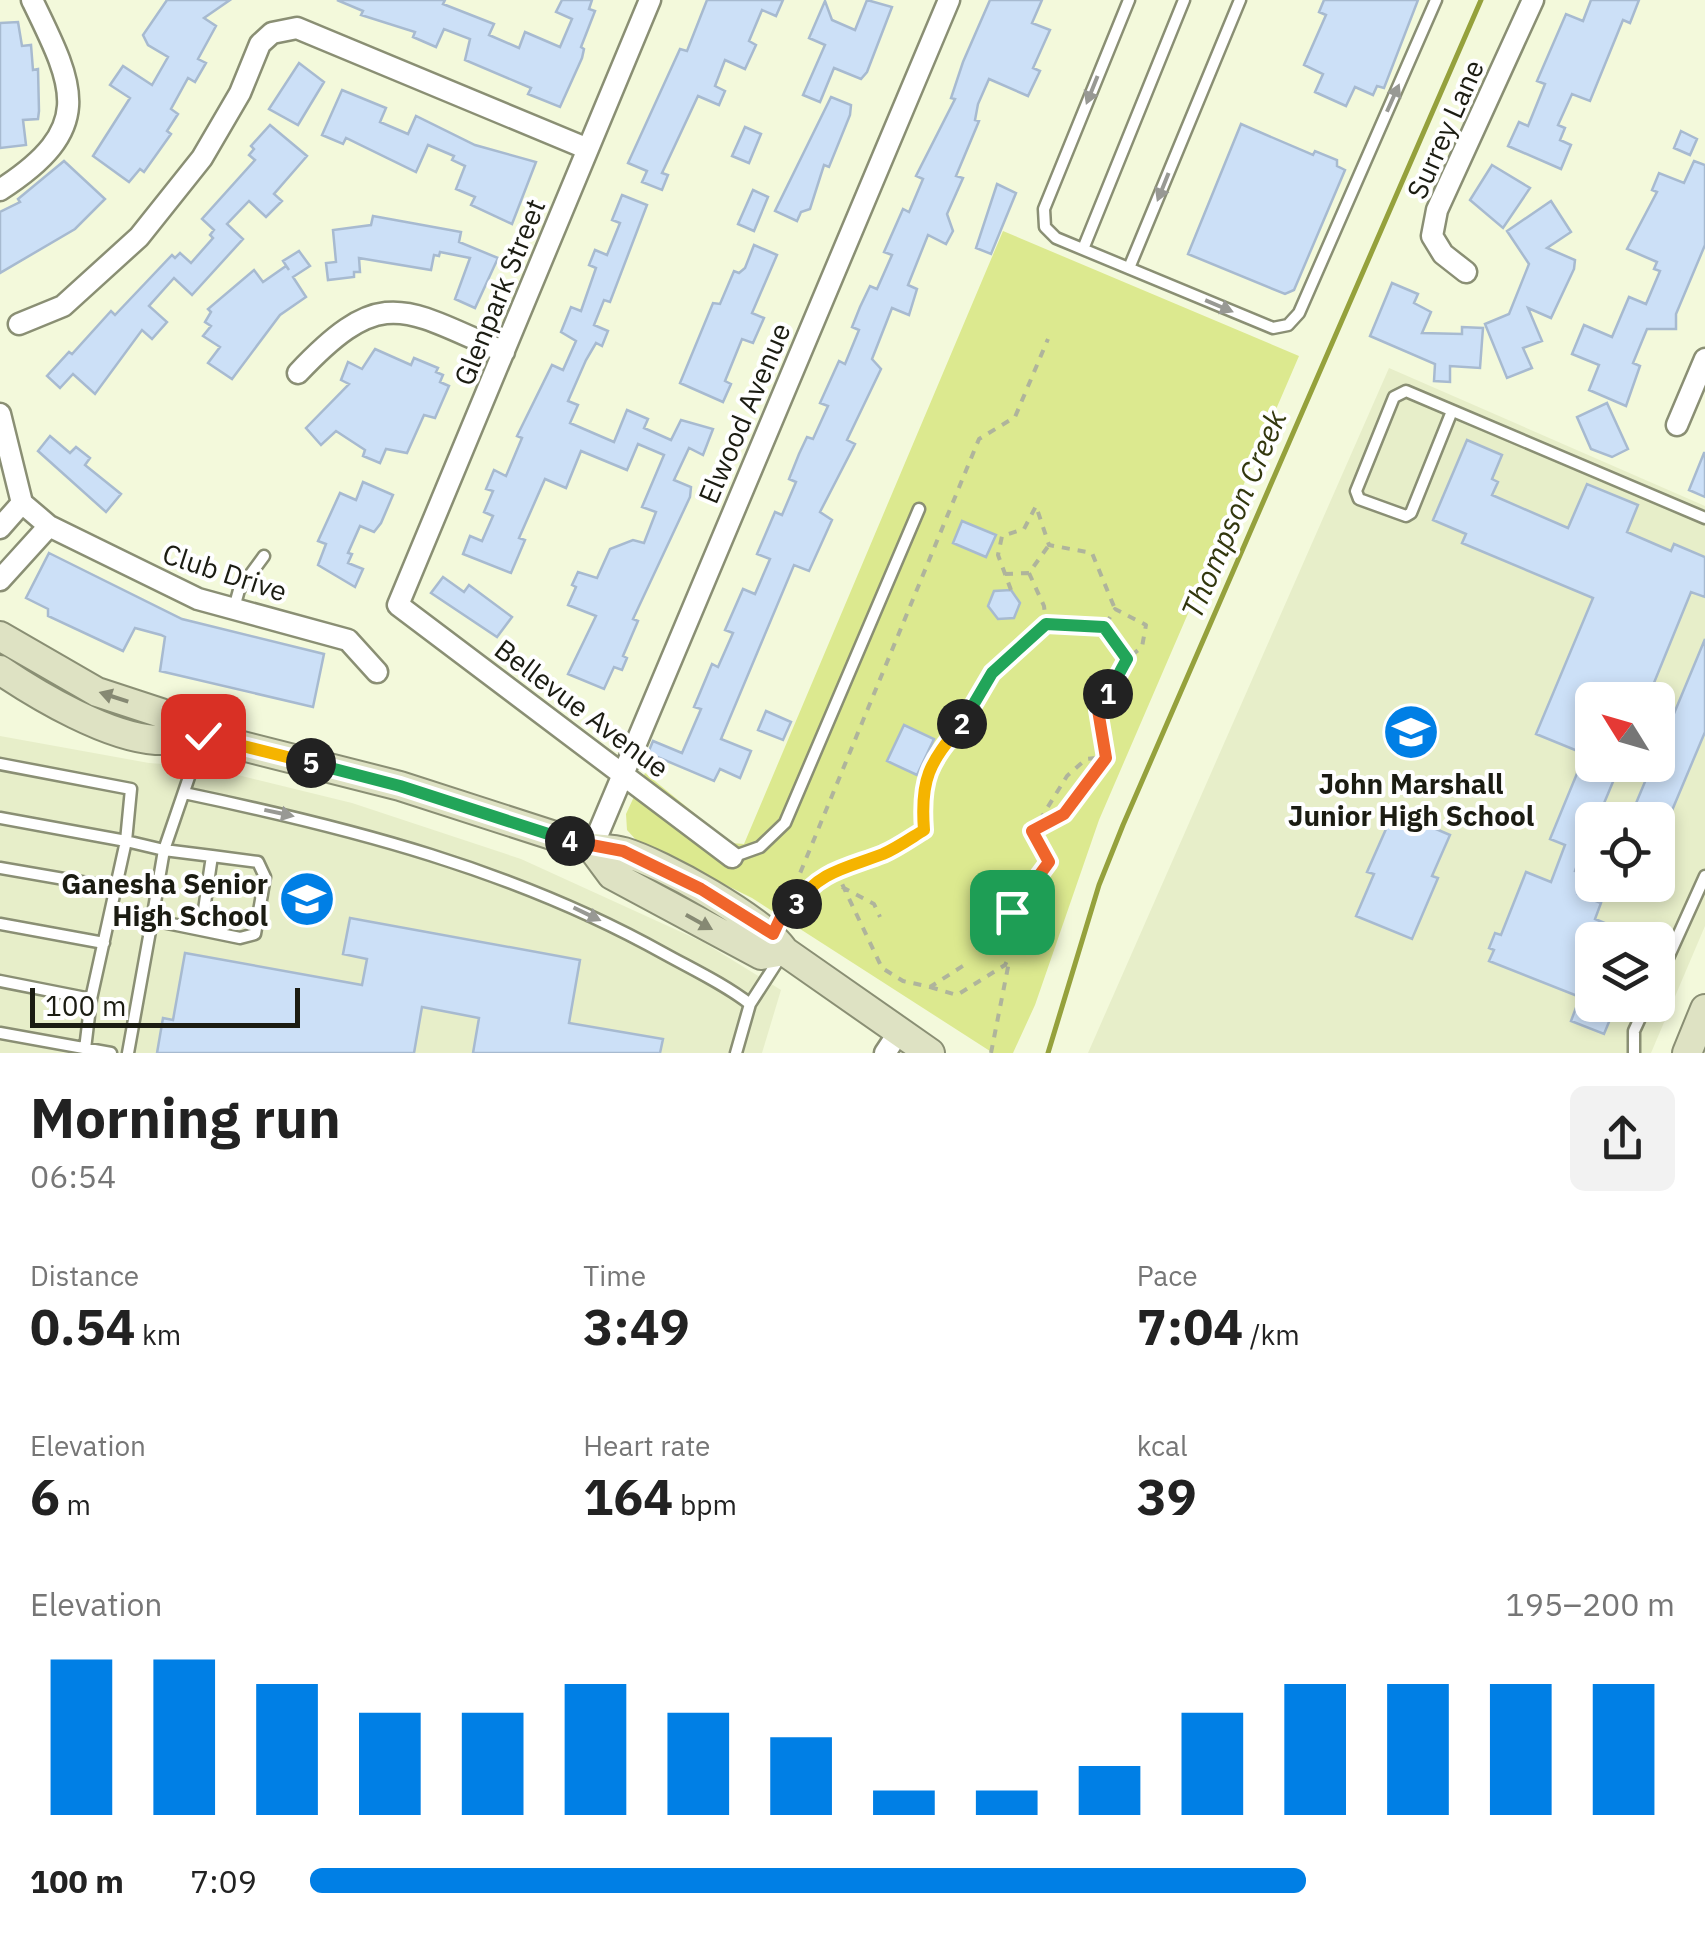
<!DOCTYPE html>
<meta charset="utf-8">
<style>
body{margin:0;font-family:"IBM Plex Sans",sans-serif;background:#f2f2f2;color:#222;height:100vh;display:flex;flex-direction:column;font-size:38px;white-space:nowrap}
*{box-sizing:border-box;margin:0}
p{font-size:32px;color:#767676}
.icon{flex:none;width:55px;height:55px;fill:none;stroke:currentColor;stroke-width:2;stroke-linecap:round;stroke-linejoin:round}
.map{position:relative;height:1053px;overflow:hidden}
.panel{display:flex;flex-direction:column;background:#fff;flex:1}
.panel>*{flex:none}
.needle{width:65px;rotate:307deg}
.controls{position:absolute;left:1575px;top:682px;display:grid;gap:20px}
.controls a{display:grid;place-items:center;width:100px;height:100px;border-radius:15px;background:#fff;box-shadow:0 5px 15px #0003;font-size:50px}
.scale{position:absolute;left:30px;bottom:25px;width:270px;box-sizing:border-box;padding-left:10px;border:5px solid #1b1c12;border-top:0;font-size:28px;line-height:35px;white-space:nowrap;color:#1b1c12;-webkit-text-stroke:8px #fff;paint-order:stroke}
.pin{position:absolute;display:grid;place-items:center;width:85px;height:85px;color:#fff;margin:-42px;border-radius:20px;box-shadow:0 5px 15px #0006}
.km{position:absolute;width:50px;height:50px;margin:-25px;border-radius:50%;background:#222;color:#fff;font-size:28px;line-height:50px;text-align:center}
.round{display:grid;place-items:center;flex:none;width:105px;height:105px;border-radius:15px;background:#f2f2f2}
.summary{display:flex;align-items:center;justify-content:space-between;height:170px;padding:0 30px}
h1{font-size:55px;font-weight:700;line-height:75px}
.figures{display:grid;grid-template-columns:repeat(3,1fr);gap:15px;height:170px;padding:10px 30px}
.figures div{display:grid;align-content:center}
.figures b{font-size:50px;font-weight:700}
.figures small{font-size:28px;font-weight:400}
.figures p{font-size:28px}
.chart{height:280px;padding:20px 30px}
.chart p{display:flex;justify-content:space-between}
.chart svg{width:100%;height:180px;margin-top:10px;stroke:#007fe5;stroke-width:6}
ul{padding:0 30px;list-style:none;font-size:32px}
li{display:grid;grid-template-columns:160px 120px 1fr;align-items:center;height:75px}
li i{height:25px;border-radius:12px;background:#007fe5}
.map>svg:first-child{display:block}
.built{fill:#e7eec9;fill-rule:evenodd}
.green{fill:#dce98f}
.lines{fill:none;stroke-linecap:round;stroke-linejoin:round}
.stream{stroke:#95a13c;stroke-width:5}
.building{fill:#cce0f7;stroke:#a7bad0;stroke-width:2.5}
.lane-casing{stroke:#8a8f74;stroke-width:15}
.street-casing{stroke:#8a8f74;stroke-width:25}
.secondary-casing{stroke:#8a8f74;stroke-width:32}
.path{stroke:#afb49c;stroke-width:4;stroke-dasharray:8 8;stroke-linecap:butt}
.lane{stroke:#fff;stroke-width:10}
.street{stroke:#fff;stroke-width:20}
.secondary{stroke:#dee2c3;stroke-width:28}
.oneway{fill:#989994}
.oneway2{fill:#868973}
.split-1-casing{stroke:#fff;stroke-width:20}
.split-2-casing{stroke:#fff;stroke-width:20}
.split-3-casing{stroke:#fff;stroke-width:20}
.split-4-casing{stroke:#fff;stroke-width:20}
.split-5-casing{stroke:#fff;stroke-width:20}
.split-6-casing{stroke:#fff;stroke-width:20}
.split-1{stroke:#f0652b;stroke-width:12}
.split-2{stroke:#22a559;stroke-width:12}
.split-3{stroke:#f5b400;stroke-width:12}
.split-4{stroke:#f0652b;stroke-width:12}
.split-5{stroke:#22a559;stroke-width:12}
.split-6{stroke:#f5b400;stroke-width:12}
.labels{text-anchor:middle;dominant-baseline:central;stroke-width:8;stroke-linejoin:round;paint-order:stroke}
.street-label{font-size:28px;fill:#1b1c12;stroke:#fff}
.poi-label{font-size:28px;font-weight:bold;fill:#1b1c12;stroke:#fff}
.water-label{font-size:30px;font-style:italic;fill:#32370d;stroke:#fff}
</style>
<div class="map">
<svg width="1705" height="1053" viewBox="0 0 1705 1053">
<rect width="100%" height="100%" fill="#f3f9db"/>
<path class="built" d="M 1389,368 L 1705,506 L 1705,926 L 1651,1053 L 1088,1053 ZM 1592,700 L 1658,700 L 1658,765 L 1592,765 ZM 1592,820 L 1658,820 L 1658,885 L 1592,885 ZM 1592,940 L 1658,940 L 1658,1005 L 1592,1005 Z
M 0,736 L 149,763 L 205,767 L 352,803 L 521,859 L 703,942 L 781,990 L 762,1053 L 0,1053 Z"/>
<path class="green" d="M 1003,231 L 1299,356 L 1099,820 L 1035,1005 L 1013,1053 L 993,1053 L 752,898 L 637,841 L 627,830 L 626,814 L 645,773 L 731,843 L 744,844 Z"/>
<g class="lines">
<path class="stream" d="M 1048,1053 L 1099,885 L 1123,825 L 1481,0"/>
</g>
<path class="building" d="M 167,0 L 230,0 L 204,18 L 216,26 L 198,59 L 206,63 L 195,82 L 188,78 L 171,109 L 178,114 L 167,131 L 171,134 L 144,172 L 140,169 L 129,182 L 93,156 L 130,98 L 110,85 L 123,66 L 152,85 L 168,57 L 148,45 L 143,35 Z
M 337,0 L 445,0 L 443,4 L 494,24 L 489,35 L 519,48 L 525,32 L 560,47 L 572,19 L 556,12 L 562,0 L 592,0 L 589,9 L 595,11 L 581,47 L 584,49 L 582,58 L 560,107 L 528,94 L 531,88 L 465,60 L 470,39 L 444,29 L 436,47 L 413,37 L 415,32 L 361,15 L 363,11 Z
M 707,0 L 783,0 L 776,16 L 762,10 L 749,41 L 756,45 L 745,69 L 725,60 L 715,86 L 725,91 L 719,105 L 698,96 L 662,173 L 668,175 L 662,190 L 642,182 L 647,171 L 628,163 L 680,49 L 687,51 Z
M 867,0 L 892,7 L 867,72 L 861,79 L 834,68 L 820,102 L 803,95 L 825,45 L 809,38 L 825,1 L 832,20 L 855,30 Z
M 990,0 L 1042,0 L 1032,23 L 1050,30 L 1033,68 L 1040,71 L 1028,96 L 989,79 L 978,104 L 975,120 L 979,121 L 956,176 L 963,178 L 947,214 L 953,231 L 946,244 L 928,235 L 908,285 L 917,289 L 909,315 L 892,308 L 872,359 L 881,369 L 847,440 L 855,444 L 820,512 L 832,520 L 809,571 L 794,565 L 721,739 L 751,751 L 740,778 L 720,769 L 714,781 L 648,753 L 653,741 L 682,753 L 701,709 L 694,707 L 712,664 L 718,667 L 733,633 L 725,630 L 743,589 L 755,594 L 770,559 L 757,554 L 775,512 L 782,515 L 796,482 L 789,479 L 799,454 L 807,437 L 813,439 L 828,406 L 820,403 L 839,361 L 845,364 L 859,330 L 852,327 L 860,307 L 870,286 L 877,289 L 892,255 L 884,252 L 903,209 L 909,212 L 923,179 L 916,176 L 955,99 L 951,98 L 963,62 Z
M 1324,0 L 1418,0 L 1384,88 L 1377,86 L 1373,95 L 1355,87 L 1346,106 L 1315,92 L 1323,74 L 1304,65 L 1326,15 L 1319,12 Z
M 1591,0 L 1639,0 L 1630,23 L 1623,20 L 1590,101 L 1572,94 L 1558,125 L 1565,128 L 1560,140 L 1571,145 L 1561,169 L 1508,146 L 1519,122 L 1528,126 L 1545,84 L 1537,81 L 1566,14 L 1583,21 Z
M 18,22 L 22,46 L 31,45 L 33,70 L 38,69 L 39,111 L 38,119 L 23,120 L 26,145 L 0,148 L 0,23 Z
M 299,63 L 324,82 L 298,125 L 269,109 Z
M 342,90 L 386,108 L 380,122 L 408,134 L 416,116 L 475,145 L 536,162 L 512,224 L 471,205 L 475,197 L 456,189 L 465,166 L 452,160 L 454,156 L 428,145 L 416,172 L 346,138 L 343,144 L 322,135 Z
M 831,97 L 851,105 L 850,115 L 829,167 L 824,165 L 810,209 L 801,212 L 797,221 L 775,211 Z
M 1241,124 L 1313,155 L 1315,151 L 1337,160 L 1337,166 L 1345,170 L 1294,290 L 1285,294 L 1188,254 Z
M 270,125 L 307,156 L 274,194 L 282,201 L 266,217 L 249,201 L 227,224 L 243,239 L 192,295 L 174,278 L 149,306 L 167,322 L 152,339 L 142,330 L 95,394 L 73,374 L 60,388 L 47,376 L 69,352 L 72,354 L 111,311 L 115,315 L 172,255 L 175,258 L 180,253 L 191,263 L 213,238 L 210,235 L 214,230 L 202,219 L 255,160 L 249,155 L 254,149 L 251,146 Z
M 745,127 L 761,134 L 749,163 L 732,156 Z
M 1681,131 L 1697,139 L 1690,155 L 1674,148 Z
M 64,161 L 105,199 L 75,229 L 0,273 L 0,212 L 20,202 L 18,199 Z
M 1694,161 L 1705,165 L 1705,245 L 1676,314 L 1676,329 L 1647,329 L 1633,363 L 1640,366 L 1626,406 L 1589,390 L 1599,365 L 1572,354 L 1584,325 L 1612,337 L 1629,297 L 1646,304 L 1660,271 L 1654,269 L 1657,262 L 1627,249 L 1657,192 L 1652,190 L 1659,173 L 1684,183 Z
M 1492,165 L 1530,188 L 1503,228 L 1470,200 Z
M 997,184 L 1016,193 L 991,254 L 976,248 Z
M 753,190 L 768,197 L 754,231 L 738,224 Z
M 622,195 L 647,205 L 610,302 L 604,300 L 594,325 L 608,331 L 602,346 L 596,343 L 586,360 L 568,401 L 578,405 L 570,423 L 614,442 L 627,410 L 648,419 L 644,428 L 671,440 L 681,420 L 713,429 L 703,455 L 689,448 L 674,480 L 691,487 L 690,497 L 633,619 L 638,621 L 623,656 L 627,658 L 622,670 L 614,667 L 604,689 L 568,674 L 596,616 L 568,605 L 576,587 L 572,585 L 578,572 L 597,578 L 610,549 L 633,540 L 644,543 L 656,512 L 642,507 L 664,455 L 638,444 L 627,470 L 581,451 L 566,488 L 545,479 L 519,538 L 525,540 L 511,573 L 463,554 L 470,536 L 482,541 L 493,516 L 484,512 L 493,491 L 486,489 L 494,470 L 506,476 L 522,438 L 517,436 L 552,365 L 563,370 L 576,341 L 561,332 L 571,307 L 581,311 L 596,268 L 589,265 L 595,250 L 607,255 L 620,223 L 612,220 Z
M 1551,201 L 1571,232 L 1547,248 L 1575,260 L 1574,269 L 1551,318 L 1528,308 L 1542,341 L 1523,348 L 1532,368 L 1507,378 L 1485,324 L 1509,314 L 1529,264 L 1507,231 Z
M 373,216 L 461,232 L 459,242 L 498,258 L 475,308 L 455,299 L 470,258 L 440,252 L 439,256 L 434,255 L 431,270 L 359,258 L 360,272 L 354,272 L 354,277 L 328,280 L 326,263 L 336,262 L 333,230 L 371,225 Z
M 754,245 L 777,255 L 752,313 L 764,318 L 753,343 L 742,339 L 725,381 L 731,384 L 723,402 L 680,383 L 713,303 L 720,304 L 734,271 L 739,273 L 745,268 Z
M 299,251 L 310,266 L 293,277 L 306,297 L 280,315 L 232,379 L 208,363 L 220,347 L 203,336 L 211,326 L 205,322 L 211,312 L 208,309 L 254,270 L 263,282 L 286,266 L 289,270 L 283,261 Z
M 1392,283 L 1418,294 L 1414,303 L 1431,312 L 1422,333 L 1462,334 L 1462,327 L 1483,328 L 1480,368 L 1450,366 L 1450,382 L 1434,381 L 1435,364 L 1370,336 Z
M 375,349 L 411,365 L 414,358 L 438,368 L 436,372 L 443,375 L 440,382 L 449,386 L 435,418 L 424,415 L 407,453 L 386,449 L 380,463 L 363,456 L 365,450 L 336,431 L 321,445 L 306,428 L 349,384 L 341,380 L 348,362 L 362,369 Z
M 1607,403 L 1628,449 L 1612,457 L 1591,449 L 1577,417 Z
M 50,436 L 70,453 L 76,447 L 90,458 L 85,465 L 121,494 L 106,512 L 38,451 Z
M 1467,440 L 1502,455 L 1492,479 L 1498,482 L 1492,495 L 1568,528 L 1587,484 L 1638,505 L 1627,532 L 1671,551 L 1674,544 L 1705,557 L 1705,597 L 1691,592 L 1647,700 L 1592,700 L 1592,765 L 1620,765 L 1597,820 L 1592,820 L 1575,871 L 1585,875 L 1578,894 L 1601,903 L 1595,919 L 1645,940 L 1592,940 L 1592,1005 L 1616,1005 L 1604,1034 L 1571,1021 L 1580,997 L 1489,961 L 1494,950 L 1489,948 L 1495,933 L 1501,935 L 1526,872 L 1551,882 L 1565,845 L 1550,839 L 1585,754 L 1536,734 L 1593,598 L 1462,543 L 1466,534 L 1433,520 Z
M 1704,453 L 1705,453 L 1705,497 L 1689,490 Z
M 363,482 L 393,495 L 381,523 L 374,532 L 360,526 L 348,553 L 352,554 L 348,563 L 363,569 L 355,587 L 318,565 L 326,544 L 318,541 L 340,493 L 356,500 Z
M 962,521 L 996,535 L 986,557 L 953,543 Z
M 49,553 L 182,619 L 324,654 L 313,707 L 160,671 L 165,637 L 161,635 L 135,628 L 123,651 L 48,616 L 48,609 L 26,598 Z
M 443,577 L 464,592 L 469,585 L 512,617 L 497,637 L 431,593 Z
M 1011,590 L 1020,603 L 1014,618 L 998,619 L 988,606 L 994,591 Z
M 1705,639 L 1705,732 L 1668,820 L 1629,820 L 1652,765 L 1658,765 L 1658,752 Z
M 766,711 L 791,722 L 783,740 L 758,730 Z
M 904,725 L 934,739 L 917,775 L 887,761 Z
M 1394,811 L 1450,835 L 1432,876 L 1438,878 L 1412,939 L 1356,916 L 1374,874 L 1367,872 Z
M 350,918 L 580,960 L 569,1023 L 663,1039 L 660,1053 L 473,1053 L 479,1018 L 422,1007 L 414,1053 L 157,1053 L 163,1018 L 173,1020 L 185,953 L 362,985 L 367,959 L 343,954 Z"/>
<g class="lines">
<g class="lane-casing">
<path id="lane" d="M 1129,0 L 1044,209 L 1045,227 L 1056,238 L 1273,328 L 1288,325 L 1299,313 L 1436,0
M 1083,249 L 1184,0
M 1129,268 L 1240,0
M 1452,411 L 1411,513 L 1406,516 L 1359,499 L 1356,491 L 1394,397 L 1406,391 L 1705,518
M 234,608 L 239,590 L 264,556
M 0,764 L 131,789 L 126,841 L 164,850 L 201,742
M 184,793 C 351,828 515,870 665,954 C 694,970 724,984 750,1004
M 0,818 L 126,841 L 91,999 L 85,1049
M 164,850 L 212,856 L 201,930 L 152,920 Z
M 732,857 L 760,847 L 785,823 L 919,509
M 0,868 L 116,888
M 0,924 L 104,943
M 201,930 L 240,938 L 255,934 L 265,877 L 258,862 L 212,856
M 1658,980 L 1705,876
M 0,981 L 91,999
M 0,1033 L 111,1053
M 128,1053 L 152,920
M 736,1053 L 750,1004 L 781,956
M 1634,1053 L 1634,1031 L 1646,1005"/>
</g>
<g class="street-casing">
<path id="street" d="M 650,0 L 398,605 L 732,857
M 0,190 C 96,128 75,88 32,0
M 1466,272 L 1443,254 L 1432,236 L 1437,210 L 1533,0
M 19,324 L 63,306 L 139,237 L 202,158 L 240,93 L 260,44 L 272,33 L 297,28 L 588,149
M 298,373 C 382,284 403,308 504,352
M 0,414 L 22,503 L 49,526 L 198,599 L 348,640 L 377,672
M 1677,425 L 1705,359
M 0,528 L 22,503
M 0,580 L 49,526
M 592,848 L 949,0
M 885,1053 L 899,1032"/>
</g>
<g class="secondary-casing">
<path id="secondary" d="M 0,636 L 97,692 L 161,713 L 203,736 L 400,786 L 592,848 C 602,849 614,849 624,852 C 661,863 764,920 784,951 L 930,1053
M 0,670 C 40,697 108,737 156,740 C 171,741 188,737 203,736
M 592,848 L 612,875 L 761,955 L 784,951
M 1687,1053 L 1705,1009"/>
</g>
<path class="path" d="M 1029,573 L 1044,606 L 1046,624 L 1104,627
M 1005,574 L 1029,573 L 1049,545
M 1011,590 L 998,555 L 1002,536 L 1024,529 L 1036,506 L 1049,545 L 1092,553 L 1115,609
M 1106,757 L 1098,711 L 1127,659 L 1142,647 L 1146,625 L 1115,609 L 1104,627 L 1127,659
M 835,869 L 885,853 L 925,830 L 921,789 L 941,748 L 968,716 L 992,673 L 1046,624
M 842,887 L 874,904 L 880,917
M 787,904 L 797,904 L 809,885 L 835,869 L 882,968 L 903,981 L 930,987 L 969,962
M 782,917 L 979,439 L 1015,417 L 1048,339
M 930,987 L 957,995 L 1005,965 L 1009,957 L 1012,912 L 1049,862 L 1033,831 L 1064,814 L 1106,757 L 1086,759 L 1067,776 L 1033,831
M 991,1053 L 1009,962"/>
<use href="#lane" class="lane"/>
<use href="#street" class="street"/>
<use href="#secondary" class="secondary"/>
</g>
<defs><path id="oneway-solid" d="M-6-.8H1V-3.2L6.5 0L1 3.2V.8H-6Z" transform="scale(2.5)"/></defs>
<g class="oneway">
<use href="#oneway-solid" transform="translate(1092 90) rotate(112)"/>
<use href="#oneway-solid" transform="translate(1393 98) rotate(-66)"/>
<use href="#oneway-solid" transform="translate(1163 187) rotate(112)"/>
<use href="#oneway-solid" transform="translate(1219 306) rotate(23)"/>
<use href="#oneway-solid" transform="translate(279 813) rotate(12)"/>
<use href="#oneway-solid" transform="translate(587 914) rotate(26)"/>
</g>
<g class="oneway2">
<use href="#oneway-solid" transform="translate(114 697) rotate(-162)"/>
<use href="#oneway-solid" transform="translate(699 922) rotate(29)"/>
</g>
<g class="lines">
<g class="split-1-casing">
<path id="split-1" d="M 1012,912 L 1049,862 L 1032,831 L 1064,814 L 1106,758 L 1098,710 L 1108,694"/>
</g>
<g class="split-2-casing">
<path id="split-2" d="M 962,724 L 992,673 L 1046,624 L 1104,627 L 1127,659 L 1108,694"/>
</g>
<g class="split-3-casing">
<path id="split-3" d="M 797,904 C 819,871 847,868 883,854 C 897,848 911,838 924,830 C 920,779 929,763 962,724"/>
</g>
<g class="split-4-casing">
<path id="split-4" d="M 570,841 L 623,851 L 701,889 L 773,934 L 787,904 L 797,904"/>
</g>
<g class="split-5-casing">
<path id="split-5" d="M 311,763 L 400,786 L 570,841"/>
</g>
<g class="split-6-casing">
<path id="split-6" d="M 203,736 L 311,763"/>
</g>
<use href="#split-1" class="split-1"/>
<use href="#split-2" class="split-2"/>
<use href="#split-3" class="split-3"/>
<use href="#split-4" class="split-4"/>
<use href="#split-5" class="split-5"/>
<use href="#split-6" class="split-6"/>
</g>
<defs>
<g id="school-disc" transform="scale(2.875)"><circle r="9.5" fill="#007fe5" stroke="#fff"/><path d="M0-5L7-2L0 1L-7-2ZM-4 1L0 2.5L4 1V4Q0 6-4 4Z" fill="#fff"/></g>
</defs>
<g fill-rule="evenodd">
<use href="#school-disc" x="1411" y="732"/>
<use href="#school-disc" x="307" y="899"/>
</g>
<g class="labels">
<g class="street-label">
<text transform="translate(1445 129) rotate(-66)">Surrey Lane</text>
<text transform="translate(499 292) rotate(-68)">Glenpark Street</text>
<text transform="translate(744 413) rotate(-67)">Elwood Avenue</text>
<text transform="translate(225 572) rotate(18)">Club Drive</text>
<text transform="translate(582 708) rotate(37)">Bellevue Avenue</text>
</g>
<g class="poi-label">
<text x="1411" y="783">John Marshall<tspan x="1411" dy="32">Junior High School</tspan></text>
<text x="268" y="883" text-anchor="end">Ganesha Senior<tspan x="268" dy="32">High School</tspan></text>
</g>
<g class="water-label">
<text transform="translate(1233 514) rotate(-67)">Thompson Creek</text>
</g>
</g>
</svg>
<div class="controls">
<a><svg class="needle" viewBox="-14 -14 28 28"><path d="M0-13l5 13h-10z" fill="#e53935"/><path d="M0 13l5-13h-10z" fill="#767676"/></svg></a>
<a><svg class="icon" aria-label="locate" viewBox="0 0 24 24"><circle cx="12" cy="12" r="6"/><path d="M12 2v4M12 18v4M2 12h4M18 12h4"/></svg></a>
<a><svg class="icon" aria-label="layers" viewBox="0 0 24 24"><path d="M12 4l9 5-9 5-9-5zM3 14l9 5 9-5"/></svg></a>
</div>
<div class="scale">100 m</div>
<div class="pin" style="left:1012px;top:912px;background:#1e9e55"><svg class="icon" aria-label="arrive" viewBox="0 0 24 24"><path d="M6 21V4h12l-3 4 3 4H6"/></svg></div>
<div class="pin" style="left:203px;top:736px;background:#d93025"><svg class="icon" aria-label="check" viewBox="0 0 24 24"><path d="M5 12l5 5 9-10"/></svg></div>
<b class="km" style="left:1108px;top:694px">1</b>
<b class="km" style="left:962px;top:724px">2</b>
<b class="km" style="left:797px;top:904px">3</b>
<b class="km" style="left:570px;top:841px">4</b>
<b class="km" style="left:311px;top:763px">5</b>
</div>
<section class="panel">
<div class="summary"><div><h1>Morning run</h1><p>06:54</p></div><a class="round"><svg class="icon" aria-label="share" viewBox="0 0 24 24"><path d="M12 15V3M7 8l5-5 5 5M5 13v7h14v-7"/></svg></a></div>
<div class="figures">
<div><p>Distance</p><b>0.54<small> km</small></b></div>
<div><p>Time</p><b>3:49</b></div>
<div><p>Pace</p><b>7:04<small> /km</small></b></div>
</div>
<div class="figures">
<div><p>Elevation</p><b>6<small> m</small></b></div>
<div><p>Heart rate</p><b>164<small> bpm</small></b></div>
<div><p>kcal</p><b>39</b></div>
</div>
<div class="chart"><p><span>Elevation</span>195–200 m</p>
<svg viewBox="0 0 160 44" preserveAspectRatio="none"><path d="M5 44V6M15 44V6M25 44V12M35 44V19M45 44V19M55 44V12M65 44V19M75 44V25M85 44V38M95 44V38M105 44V32M115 44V19M125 44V12M135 44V12M145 44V12M155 44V12"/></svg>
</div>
<ul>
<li><b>100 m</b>7:09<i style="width:73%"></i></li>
</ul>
</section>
